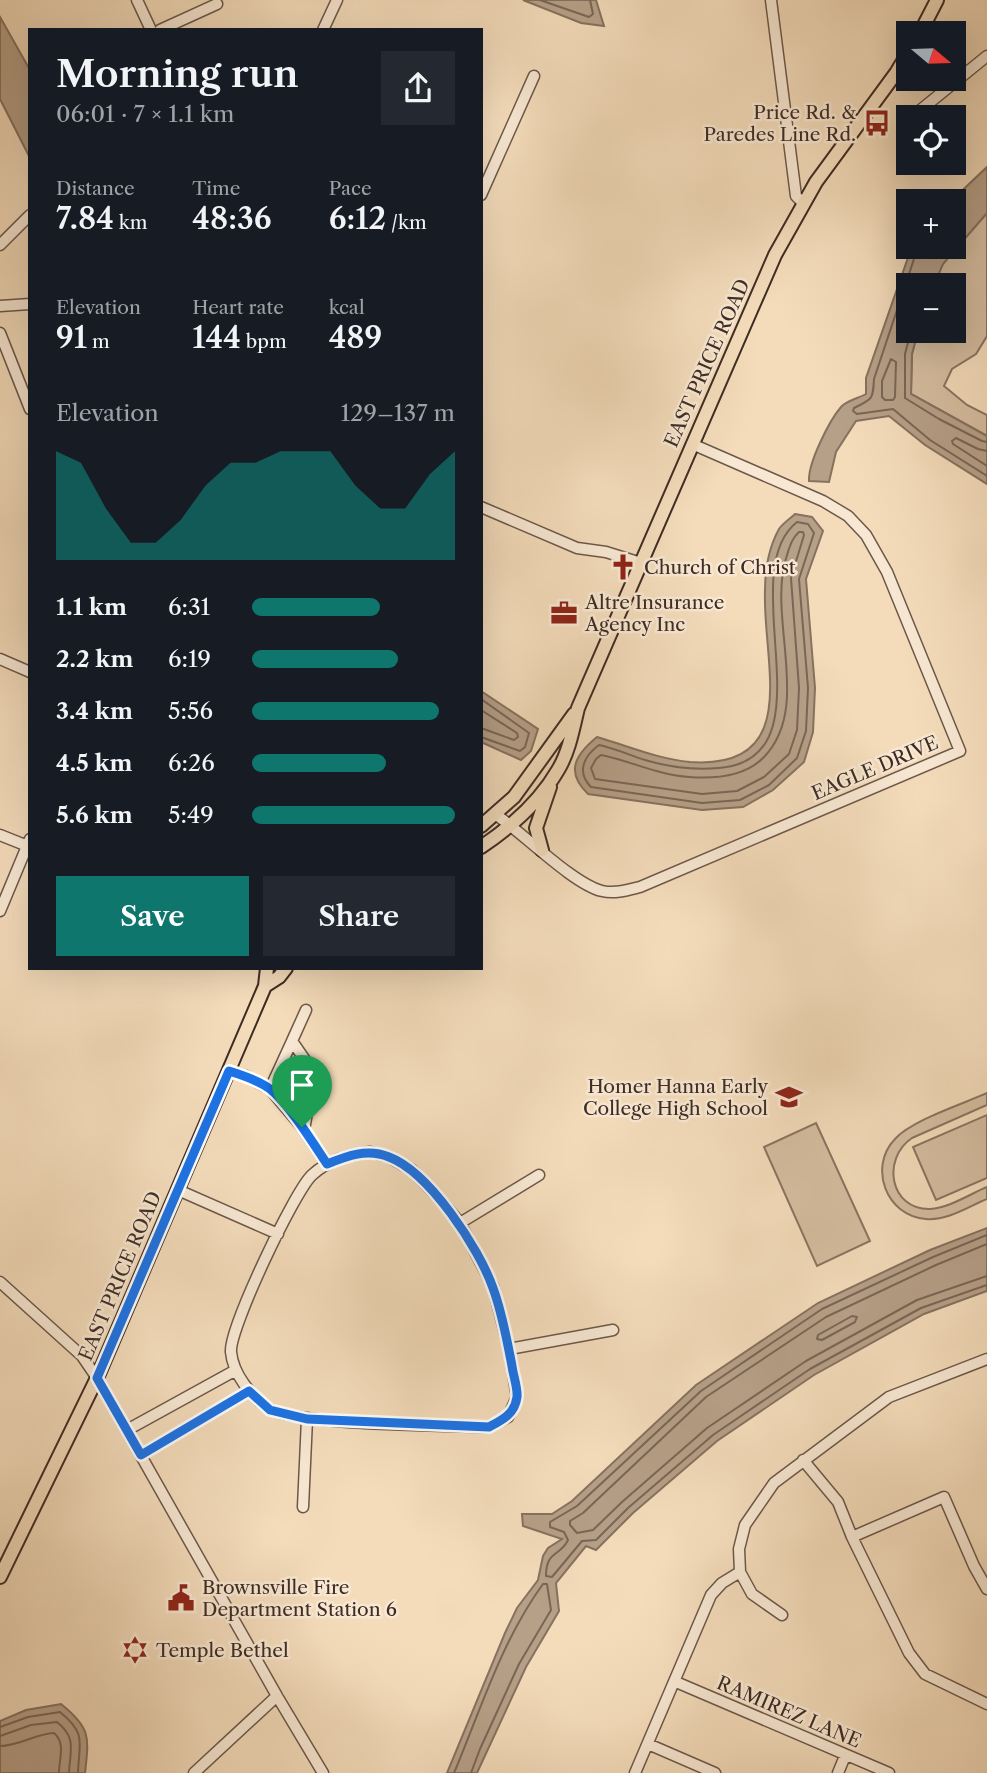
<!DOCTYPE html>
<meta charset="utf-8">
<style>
body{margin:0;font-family:"Libre Caslon Text",serif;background:#242831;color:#f1f3f6;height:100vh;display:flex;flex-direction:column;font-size:26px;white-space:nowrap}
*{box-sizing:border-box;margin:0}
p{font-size:23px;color:#9ea1a6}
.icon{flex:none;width:38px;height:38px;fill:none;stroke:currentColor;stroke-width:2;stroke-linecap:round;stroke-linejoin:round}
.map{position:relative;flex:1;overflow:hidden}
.details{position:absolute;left:28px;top:28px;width:455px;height:942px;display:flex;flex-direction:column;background:#171b24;border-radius:0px;box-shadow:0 7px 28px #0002}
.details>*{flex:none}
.needle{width:46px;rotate:109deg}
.fabs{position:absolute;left:896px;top:21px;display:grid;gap:14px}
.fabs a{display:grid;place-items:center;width:70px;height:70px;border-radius:0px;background:#171b24;box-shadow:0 7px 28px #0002;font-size:35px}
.pin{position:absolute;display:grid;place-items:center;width:60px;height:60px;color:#fff;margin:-72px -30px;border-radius:50% 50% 50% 0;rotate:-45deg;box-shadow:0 0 7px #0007}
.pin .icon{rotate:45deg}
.round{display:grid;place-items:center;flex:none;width:74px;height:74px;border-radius:0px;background:#242831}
.head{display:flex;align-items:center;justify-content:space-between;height:119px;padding:0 28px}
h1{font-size:38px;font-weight:600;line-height:52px}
.metrics{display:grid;grid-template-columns:repeat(3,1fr);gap:10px;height:119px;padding:7px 28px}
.metrics div{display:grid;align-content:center}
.metrics b{font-size:30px;font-weight:600}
.metrics small{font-size:19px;font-weight:400}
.metrics p{font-size:19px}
.chart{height:196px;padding:14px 28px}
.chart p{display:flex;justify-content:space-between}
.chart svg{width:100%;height:126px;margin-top:7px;fill:#0f766e;opacity:.7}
.cta{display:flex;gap:14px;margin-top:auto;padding:14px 28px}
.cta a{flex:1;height:80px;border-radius:0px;background:#0f766e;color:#fff;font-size:28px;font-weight:600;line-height:80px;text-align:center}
.cta a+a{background:#242831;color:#f1f3f6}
ul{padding:0 28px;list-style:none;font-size:23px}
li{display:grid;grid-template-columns:112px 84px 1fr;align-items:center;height:52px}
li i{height:18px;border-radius:9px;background:#0f766e}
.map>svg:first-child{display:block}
.green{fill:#d5bea1;stroke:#8a7562;stroke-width:2}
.water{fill:#b6a088;stroke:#867260;stroke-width:2}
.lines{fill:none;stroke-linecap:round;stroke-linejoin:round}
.shore{stroke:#7a6656;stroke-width:2}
.minor-casing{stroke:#6c584a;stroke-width:13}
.major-casing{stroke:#3e2c24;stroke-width:16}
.minor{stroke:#f8e8d3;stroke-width:10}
.major{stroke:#f4dcbb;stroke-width:12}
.route-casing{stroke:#fff;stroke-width:14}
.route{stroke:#1a73e8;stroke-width:9}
.labels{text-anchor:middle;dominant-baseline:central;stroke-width:5;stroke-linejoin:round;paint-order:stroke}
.poi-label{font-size:19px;fill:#3e2c24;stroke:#f8e8d3;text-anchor:start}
.street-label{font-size:19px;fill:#3e2c24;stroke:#f8e8d3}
</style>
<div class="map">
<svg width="987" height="1773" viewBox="0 0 987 1773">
<rect width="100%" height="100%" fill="#f4dcbb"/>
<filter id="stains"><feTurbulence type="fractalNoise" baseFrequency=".00286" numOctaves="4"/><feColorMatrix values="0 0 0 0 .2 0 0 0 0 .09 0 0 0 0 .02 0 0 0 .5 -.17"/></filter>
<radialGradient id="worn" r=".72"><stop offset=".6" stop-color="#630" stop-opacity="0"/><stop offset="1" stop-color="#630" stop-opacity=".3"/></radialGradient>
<path class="green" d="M 987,213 L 987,336 L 976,354 L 952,369 L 944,386 L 967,405 L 987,415 L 987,436 L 911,394 L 912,354 L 918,331 L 954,331 L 954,285 L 934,285 L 942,264 Z
M 987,1093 L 987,1105 L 912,1138 C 881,1159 890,1210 930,1209 C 949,1208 970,1194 987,1187 L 987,1199 C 968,1207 947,1221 926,1219 C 886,1216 868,1167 895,1139 C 912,1120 963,1104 987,1093 Z
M 987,1115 L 987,1178 L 936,1200 L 913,1147 Z
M 816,1123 L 870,1241 L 817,1266 L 764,1147 Z"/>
<path class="water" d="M 523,0 L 596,0 L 604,26 L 581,23 Z
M 0,17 L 30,70 L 30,158 L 0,99 Z
M 987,167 L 987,213 L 943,264 L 934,285 L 908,285 L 908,331 L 918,331 L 912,354 L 911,394 L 987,436 L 987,484 L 925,445 L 889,416 L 856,421 L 836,452 L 829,482 L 809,481 C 808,463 829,421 841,407 C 846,401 859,398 866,394 L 866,378 L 911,249 L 913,247 L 954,247 L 954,201 L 951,201 Z
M 795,514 L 812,517 L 823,531 L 806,579 L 815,688 L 813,732 L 804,762 L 773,790 L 743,807 L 702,810 L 588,794 C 565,772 575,755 597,737 C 628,746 658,759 690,762 C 804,770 762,661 765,591 C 765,571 769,547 779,529 C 783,523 790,519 795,514 Z
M 481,691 L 538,729 L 531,751 L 521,760 L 481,742 Z
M 987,1228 L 987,1291 L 924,1314 L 814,1375 L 717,1441 L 633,1513 L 596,1550 L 586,1546 L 556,1583 L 559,1611 L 526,1667 L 477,1773 L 447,1773 L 505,1633 L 517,1608 L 538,1580 L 543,1556 L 548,1548 L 562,1539 L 523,1526 L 522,1514 L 552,1514 L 572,1501 L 696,1385 L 818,1303 L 930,1250 Z
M 61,1704 C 91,1728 89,1737 85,1773 L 0,1773 L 0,1721 L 26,1710 Z"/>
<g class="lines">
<path class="shore" d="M 540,0 L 589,17 L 593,14 L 590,0
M 918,247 L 874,379 C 873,399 873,399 854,408 L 853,411 L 857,414 L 893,409 L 930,440 L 987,476
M 911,331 L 905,354 L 905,398 L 939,419 L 982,441 L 987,442
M 891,359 L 896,362 L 895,397 L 893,400 L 885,400 L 882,397 L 882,381 Z
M 987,451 L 978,449 L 956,438 L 952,441 L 953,444 L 987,466
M 797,522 L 808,524 L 814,533 L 799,579 L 808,688 L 806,731 L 797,758 L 769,785 L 740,800 L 702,803 L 591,787 C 576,772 584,756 599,745 C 614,748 629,755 645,760 C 668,767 695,770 719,768 C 834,759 731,574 797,522 Z
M 799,532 L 803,532 L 804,535 L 791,578 L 799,688 L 797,730 L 789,754 L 764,777 L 737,791 L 702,794 L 595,779 L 591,768 L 596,759 L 601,755 C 631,761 658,775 689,777 C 715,779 745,777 764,757 C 813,706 766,617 787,555 C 790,546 792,538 799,532 Z
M 481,699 L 529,733 L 525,747 L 520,751 L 481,737
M 481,710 L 517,733 L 518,737 L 514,740 L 481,728
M 987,1235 L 933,1257 L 822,1309 L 701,1391 L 577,1506 L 550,1522 L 550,1527 L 564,1532 L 568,1540 C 560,1557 546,1550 546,1576 L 552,1577 L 582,1541 L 596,1540 L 628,1508 L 713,1435 L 810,1369 L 921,1308 L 987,1285
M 987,1244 L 936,1265 L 826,1317 L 706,1397 L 583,1513 L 570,1521 L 570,1525 L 577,1533 L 593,1530 L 622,1502 L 707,1428 L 806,1361 L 917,1300 L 987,1276
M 852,1316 L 857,1317 L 855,1322 L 822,1340 L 817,1339 L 818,1335 Z
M 0,1727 L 28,1717 L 60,1712 C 87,1734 79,1742 78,1773
M 0,1736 L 31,1725 L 57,1722 C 77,1738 70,1750 69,1773
M 0,1746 C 19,1746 35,1734 54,1733 C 66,1743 59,1759 59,1773
M 454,1773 C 481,1709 502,1640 543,1584 L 547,1584 L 551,1610 L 519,1664 L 480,1749 L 471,1773"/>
<g class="minor-casing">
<path id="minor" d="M 137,0 L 151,30
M 771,0 L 796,196 L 803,203
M 160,30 L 217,4
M 323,30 L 337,0
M 918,112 L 987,56
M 481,195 L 534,76
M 0,245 L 30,215
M 0,306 L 30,304
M 0,333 L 30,409
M 481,507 L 577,548 L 606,552 L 641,563
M 0,659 L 30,672
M 495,814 C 523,833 573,884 602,891 C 615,894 628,890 640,887 L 960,751 L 887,572 L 866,535 L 848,516 L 823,501 L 692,444
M 0,835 L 30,847
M 0,911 L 30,839
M 292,1041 L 306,1010
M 229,1071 L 246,1076 L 270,1089 L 302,1127 L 327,1164
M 270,1089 L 292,1041 L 314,1073 L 304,1130
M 370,1152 L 389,1157 L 412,1170 L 437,1196 L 460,1223 L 493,1286 L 509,1349 L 517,1397 L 508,1417 L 489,1427 C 451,1426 292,1425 268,1408 C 251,1396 233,1374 231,1352 C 229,1329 294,1192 312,1175 C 328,1160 349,1155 370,1152 Z
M 178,1190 L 278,1234
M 460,1223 L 539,1175
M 0,1282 L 82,1356 L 97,1378 L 277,1696 L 323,1773
M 509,1349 L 613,1330
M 127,1430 L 236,1370
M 141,1455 L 249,1391
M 803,1460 L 838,1502 L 852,1537 L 909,1653 L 925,1674 L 987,1704
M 303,1507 L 307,1419
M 852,1537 L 944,1497 L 974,1566 L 987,1589
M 782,1615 L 752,1594 L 740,1572 L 739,1549 L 745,1525 L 774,1483 L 889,1397 L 987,1359
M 676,1682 L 889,1773
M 648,1744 L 715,1773
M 194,1773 L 277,1696
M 635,1773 L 711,1595 L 722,1583 L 740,1572
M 838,1773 L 845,1756"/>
</g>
<g class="major-casing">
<path id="major" d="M 920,33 L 937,0
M 481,826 L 514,797 L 574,714
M 481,847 C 511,827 540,801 558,770 C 569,752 573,729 578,708 L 775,255 L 816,182 L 896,73 L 908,53
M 542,850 L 536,828 L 550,787
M 265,986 L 279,977 L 286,968
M 0,1577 L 97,1378 L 265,986 L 267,968"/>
</g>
<use href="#minor" class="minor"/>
<use href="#major" class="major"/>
</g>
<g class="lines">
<g class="route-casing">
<path id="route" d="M 229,1071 C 242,1075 258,1080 270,1089 C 289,1104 313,1143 327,1164 C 347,1156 367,1148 389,1157 C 429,1172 479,1248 493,1288 C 502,1312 507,1340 512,1366 C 513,1375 518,1388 517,1397 C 515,1414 502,1420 489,1427 L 307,1419 L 270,1410 L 249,1391 L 141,1455 L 97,1378 Z"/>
</g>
<use href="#route" class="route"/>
</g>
<defs>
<g id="bus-bare" transform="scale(2.1)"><path d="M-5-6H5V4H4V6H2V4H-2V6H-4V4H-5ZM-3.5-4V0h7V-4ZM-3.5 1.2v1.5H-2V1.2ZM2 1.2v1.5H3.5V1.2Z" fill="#8f2418" stroke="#f8e8d3" stroke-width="2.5" paint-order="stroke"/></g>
<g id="church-bare" transform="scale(2.1)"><path d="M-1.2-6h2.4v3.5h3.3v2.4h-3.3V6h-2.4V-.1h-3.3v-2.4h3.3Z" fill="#8f2418" stroke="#f8e8d3" stroke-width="2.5" paint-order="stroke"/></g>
<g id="office-bare" transform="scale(2.1)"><path d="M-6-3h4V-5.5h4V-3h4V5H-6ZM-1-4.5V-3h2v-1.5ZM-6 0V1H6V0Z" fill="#8f2418" stroke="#f8e8d3" stroke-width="2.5" paint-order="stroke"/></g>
<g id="school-bare" transform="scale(2.1)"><path d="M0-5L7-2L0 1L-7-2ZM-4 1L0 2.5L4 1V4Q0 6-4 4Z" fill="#8f2418" stroke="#f8e8d3" stroke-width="2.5" paint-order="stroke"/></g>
<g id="civic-bare" transform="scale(2.1)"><path d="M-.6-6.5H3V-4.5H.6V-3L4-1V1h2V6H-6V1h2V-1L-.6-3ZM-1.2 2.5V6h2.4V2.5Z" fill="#8f2418" stroke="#f8e8d3" stroke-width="2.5" paint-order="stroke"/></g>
<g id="synagogue-bare" transform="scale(2.1)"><path d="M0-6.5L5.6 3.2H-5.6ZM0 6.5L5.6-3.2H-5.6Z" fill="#8f2418" stroke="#f8e8d3" stroke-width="2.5" paint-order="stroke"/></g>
</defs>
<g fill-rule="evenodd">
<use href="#bus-bare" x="877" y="123"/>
<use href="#church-bare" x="623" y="567"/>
<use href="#office-bare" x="564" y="613"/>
<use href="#school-bare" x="789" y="1097"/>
<use href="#civic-bare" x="181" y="1598"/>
<use href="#synagogue-bare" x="135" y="1650"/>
</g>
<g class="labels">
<g class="poi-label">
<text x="856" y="112" text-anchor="end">Price Rd. &amp;<tspan x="856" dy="22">Paredes Line Rd.</tspan></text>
<text x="644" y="567">Church of Christ</text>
<text x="585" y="602">Altre Insurance<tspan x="585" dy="22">Agency Inc</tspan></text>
<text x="768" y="1086" text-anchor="end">Homer Hanna Early<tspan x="768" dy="22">College High School</tspan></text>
<text x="202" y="1587">Brownsville Fire<tspan x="202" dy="22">Department Station 6</tspan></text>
<text x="156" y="1650">Temple Bethel</text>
</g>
<g class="street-label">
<text transform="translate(707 363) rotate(-66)">EAST PRICE ROAD</text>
<text transform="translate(875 768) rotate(-23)">EAGLE DRIVE</text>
<text transform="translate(120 1276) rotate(-67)">EAST PRICE ROAD</text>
<text transform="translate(789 1712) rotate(23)">RAMIREZ LANE</text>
</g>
</g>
<rect width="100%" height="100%" filter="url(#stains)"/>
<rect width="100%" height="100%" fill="url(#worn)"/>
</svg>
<div class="fabs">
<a><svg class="needle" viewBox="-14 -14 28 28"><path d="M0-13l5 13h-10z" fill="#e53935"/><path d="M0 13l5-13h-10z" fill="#9ea1a6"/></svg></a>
<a><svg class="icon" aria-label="locate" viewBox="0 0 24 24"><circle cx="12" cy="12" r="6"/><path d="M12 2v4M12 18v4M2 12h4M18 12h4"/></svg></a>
<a>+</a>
<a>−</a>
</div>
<div class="pin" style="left:302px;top:1127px;background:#1e9e55"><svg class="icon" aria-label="arrive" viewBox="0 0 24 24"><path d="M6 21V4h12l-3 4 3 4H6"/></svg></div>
<section class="details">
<div class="head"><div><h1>Morning run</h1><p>06:01 · 7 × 1.1 km</p></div><a class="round"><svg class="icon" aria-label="share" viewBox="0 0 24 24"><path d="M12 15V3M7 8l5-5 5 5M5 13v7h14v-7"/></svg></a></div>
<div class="metrics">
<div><p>Distance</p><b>7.84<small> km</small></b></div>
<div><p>Time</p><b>48:36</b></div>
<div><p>Pace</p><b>6:12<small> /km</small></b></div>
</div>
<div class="metrics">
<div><p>Elevation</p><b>91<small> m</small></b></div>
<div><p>Heart rate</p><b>144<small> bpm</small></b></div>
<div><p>kcal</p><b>489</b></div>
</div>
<div class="chart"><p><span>Elevation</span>129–137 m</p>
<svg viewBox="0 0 160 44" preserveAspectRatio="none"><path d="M0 44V6L10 10L20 26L30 38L40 38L50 30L60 18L70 10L80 10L90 6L100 6L110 6L120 18L130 26L140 26L150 14L160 6V44z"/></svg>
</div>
<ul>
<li><b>1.1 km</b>6:31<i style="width:63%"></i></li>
<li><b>2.2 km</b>6:19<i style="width:72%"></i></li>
<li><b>3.4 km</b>5:56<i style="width:92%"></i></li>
<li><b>4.5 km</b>6:26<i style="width:66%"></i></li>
<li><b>5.6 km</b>5:49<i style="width:100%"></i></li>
</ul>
<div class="cta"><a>Save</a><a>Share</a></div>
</section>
</div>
